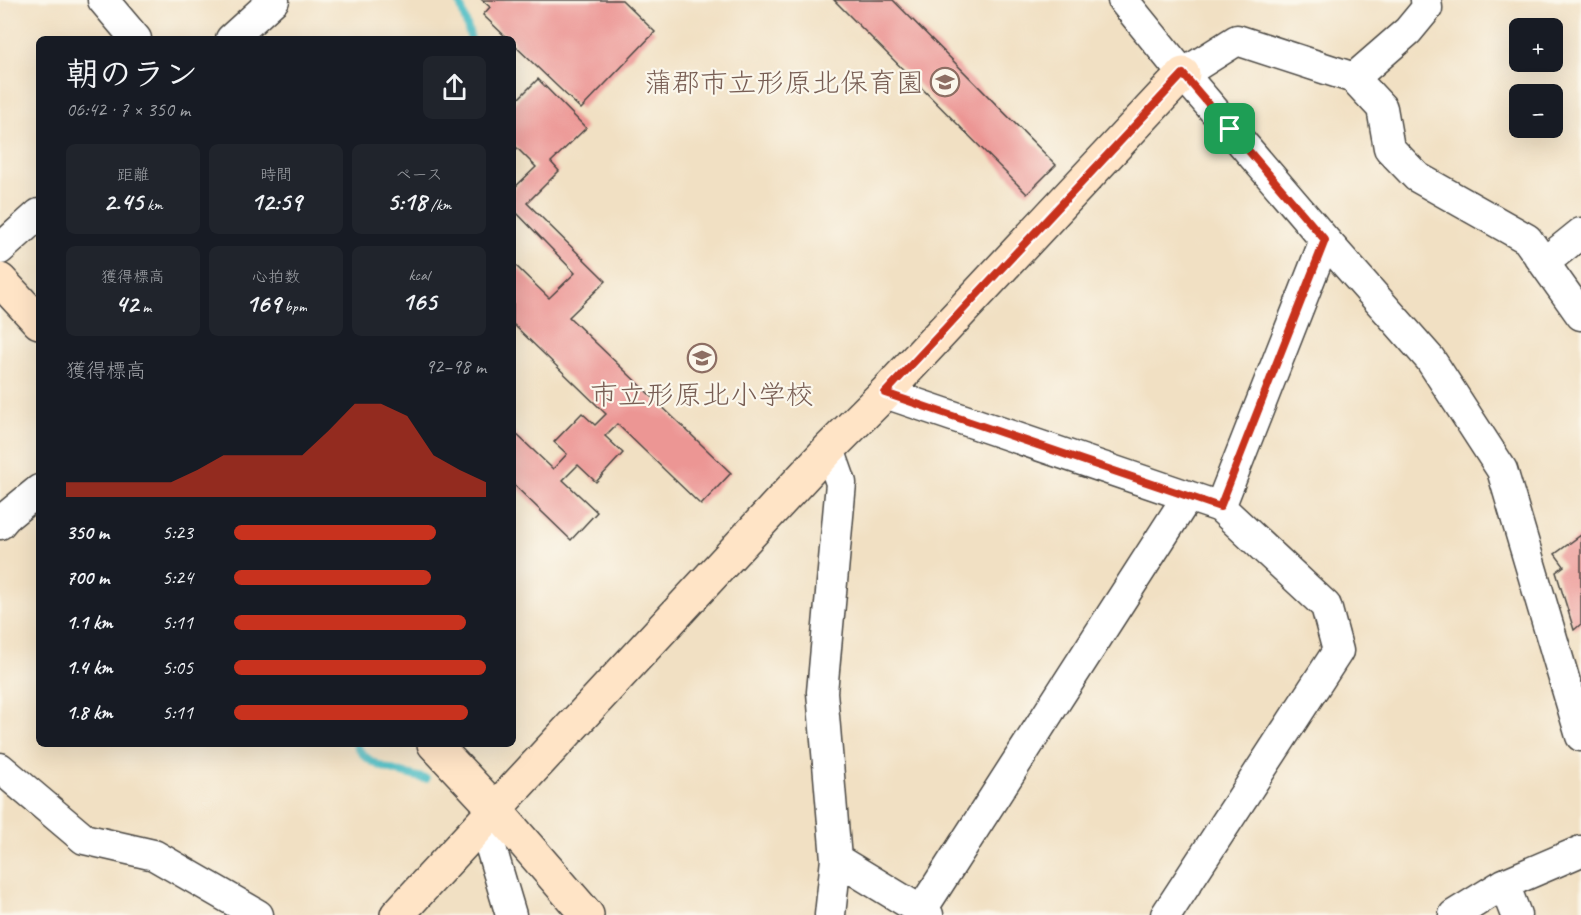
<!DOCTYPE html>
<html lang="ja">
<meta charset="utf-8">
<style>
body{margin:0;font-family:Caveat,"Klee One",sans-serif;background:#20242c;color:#f1f3f6;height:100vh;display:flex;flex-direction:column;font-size:22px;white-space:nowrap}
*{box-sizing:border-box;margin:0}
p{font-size:20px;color:#9ea1a6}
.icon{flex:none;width:33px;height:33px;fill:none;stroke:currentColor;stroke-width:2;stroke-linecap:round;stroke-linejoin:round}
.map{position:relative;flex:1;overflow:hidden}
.sheet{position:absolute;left:36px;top:36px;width:480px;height:711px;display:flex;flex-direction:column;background:#171b24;border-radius:9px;box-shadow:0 6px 24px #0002}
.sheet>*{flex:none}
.tools{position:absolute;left:1509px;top:18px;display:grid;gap:12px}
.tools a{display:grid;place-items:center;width:54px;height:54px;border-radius:9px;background:#171b24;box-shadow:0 6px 24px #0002;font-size:30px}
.pin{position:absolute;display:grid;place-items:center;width:51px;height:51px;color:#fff;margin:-26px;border-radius:12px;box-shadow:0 3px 9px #0006}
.round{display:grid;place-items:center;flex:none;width:63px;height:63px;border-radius:9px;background:#20242c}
.summary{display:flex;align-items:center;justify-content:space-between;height:102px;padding:0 30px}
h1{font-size:33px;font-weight:700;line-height:45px}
.figures{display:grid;grid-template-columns:repeat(3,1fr);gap:9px;height:102px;padding:6px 30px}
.figures div{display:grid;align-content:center;border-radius:9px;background:#20242c;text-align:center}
.figures b{font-size:26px;font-weight:700}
.figures small{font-size:16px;font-weight:400}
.figures p{font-size:16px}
.chart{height:168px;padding:12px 30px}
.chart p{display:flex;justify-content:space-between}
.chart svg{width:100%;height:108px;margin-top:6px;fill:#c8321e;opacity:.7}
ul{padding:0 30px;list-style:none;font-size:20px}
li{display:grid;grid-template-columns:96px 72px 1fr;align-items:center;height:45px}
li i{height:15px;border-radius:8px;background:#c8321e}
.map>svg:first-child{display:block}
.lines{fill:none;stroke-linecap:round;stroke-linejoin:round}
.stream{stroke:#4fbec5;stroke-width:8}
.building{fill:#ec9694}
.street-casing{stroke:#494642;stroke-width:33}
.secondary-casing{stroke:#494642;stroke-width:36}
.street{stroke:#fff;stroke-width:30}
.secondary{stroke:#ffe4c6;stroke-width:33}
.route-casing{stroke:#fff;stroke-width:12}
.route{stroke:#c8321e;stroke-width:8}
.labels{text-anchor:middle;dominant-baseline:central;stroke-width:4.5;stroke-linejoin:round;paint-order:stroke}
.education-label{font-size:28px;fill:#785e54;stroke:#fbf7ec;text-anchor:end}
</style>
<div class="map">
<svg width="1581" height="915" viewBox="0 0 1581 915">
<rect width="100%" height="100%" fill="#fbf7ec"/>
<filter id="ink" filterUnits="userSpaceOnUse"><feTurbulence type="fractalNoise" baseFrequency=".0167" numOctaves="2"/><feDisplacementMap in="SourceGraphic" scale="12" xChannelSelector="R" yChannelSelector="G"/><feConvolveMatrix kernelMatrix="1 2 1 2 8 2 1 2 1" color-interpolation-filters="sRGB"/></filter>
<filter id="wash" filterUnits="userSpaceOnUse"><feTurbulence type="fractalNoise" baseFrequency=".008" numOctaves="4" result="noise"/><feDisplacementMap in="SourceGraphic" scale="24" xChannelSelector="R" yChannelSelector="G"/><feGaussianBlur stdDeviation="1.35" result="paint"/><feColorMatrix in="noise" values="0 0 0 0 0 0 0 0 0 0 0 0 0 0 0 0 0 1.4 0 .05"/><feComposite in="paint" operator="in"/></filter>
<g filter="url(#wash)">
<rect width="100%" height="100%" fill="#f1e0c3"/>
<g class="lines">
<path class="stream" d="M 459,0 L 471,39
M 356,744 C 367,769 403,772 426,779"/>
</g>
<g id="blocks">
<path class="building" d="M 482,0 L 622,0 L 655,32 L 581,109 L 513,44 L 513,39 L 508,39 L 483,15 L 490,7 Z
M 834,0 L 893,0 L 1056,165 L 1027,194 Z
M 538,79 L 586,128 L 551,162 L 559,171 L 527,203 L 606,281 L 569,317 L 731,473 L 701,505 L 617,424 L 605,436 L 623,453 L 596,482 L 578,465 L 563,480 L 597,512 L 571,540 L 513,484 L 513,431 L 553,469 L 567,454 L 554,442 L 582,413 L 595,425 L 606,414 L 513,324 L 513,263 L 549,298 L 575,273 L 513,209 L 513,189 L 536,167 L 513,144 L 513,104 Z
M 1581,535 L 1581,624 L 1574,630 L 1556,572 L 1564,566 L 1555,554 Z"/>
</g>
</g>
<g filter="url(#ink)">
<use href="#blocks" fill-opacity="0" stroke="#494642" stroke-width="1.5"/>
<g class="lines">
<g class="street-casing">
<path id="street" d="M 103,0 L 136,39
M 1123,0 L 1183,74 L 1325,240 L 1430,359 L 1502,470 L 1581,736
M 231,39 L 274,0
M 1183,74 L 1237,40 L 1354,78 L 1382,108 L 1389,148 L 1417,177 L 1527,239 L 1581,315
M 1354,78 L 1408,31 L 1427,8 L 1426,0
M 0,249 L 39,214
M 1545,262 L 1581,233
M 885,393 L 1220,507 L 1326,606 L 1338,651 L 1166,915
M 829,449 L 841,483 L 822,692 L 836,859 L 830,915
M 1220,507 L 1325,240
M 0,524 L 6,517 L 39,490
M 0,768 L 84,839 L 154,855 L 258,915
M 495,809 L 491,848 L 511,915
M 836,859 L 928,915
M 1504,884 L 1516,915
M 921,911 L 1188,496
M 1454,915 L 1504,884 L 1581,851"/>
</g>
<g class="secondary-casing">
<path id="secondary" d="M 0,280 L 39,322
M 434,744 L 495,809 L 587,915
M 397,915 L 829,449 L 885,393 L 1183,74"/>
</g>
<use href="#street" class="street"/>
<use href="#secondary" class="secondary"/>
</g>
</g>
<g class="lines" filter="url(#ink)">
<g class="route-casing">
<path id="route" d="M 1183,74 L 1325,240 L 1220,507 L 885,393 Z"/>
</g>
<use href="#route" class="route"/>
</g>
<defs>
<g id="school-ring" transform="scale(1.5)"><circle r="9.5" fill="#fbf7ec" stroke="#8d6e63" stroke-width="1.5"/><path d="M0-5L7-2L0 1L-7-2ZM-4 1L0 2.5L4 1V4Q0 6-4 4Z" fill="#8d6e63"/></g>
</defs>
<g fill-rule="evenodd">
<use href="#school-ring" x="945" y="82"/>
<use href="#school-ring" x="702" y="358"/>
</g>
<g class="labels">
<g class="education-label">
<text x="924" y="82">蒲郡市立形原北保育園</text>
<text x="702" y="394" text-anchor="middle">市立形原北小学校</text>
</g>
</g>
</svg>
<div class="tools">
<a>+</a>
<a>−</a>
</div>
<div class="pin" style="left:1230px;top:129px;background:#1e9e55"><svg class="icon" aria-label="arrive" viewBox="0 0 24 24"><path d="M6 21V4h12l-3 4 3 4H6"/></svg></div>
<section class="sheet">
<div class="summary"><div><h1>朝のラン</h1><p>06:42 · 7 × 350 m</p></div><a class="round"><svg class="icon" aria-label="share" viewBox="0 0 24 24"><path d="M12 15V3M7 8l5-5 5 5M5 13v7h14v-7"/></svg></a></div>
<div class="figures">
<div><p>距離</p><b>2.45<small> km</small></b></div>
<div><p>時間</p><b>12:59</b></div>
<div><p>ペース</p><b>5:18<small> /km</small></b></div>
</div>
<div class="figures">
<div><p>獲得標高</p><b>42<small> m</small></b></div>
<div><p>心拍数</p><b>169<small> bpm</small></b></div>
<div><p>kcal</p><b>165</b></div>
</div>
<div class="chart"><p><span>獲得標高</span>92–98 m</p>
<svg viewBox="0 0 160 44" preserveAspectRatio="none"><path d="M0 44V38L10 38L20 38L30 38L40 38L50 33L60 27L70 27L80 27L90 27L100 17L110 6L120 6L130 11L140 27L150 33L160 38V44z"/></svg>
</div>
<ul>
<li><b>350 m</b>5:23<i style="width:80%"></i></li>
<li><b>700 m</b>5:24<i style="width:78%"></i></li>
<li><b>1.1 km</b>5:11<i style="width:92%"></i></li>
<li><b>1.4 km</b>5:05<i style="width:100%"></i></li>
<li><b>1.8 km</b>5:11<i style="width:93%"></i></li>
</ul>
</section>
</div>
